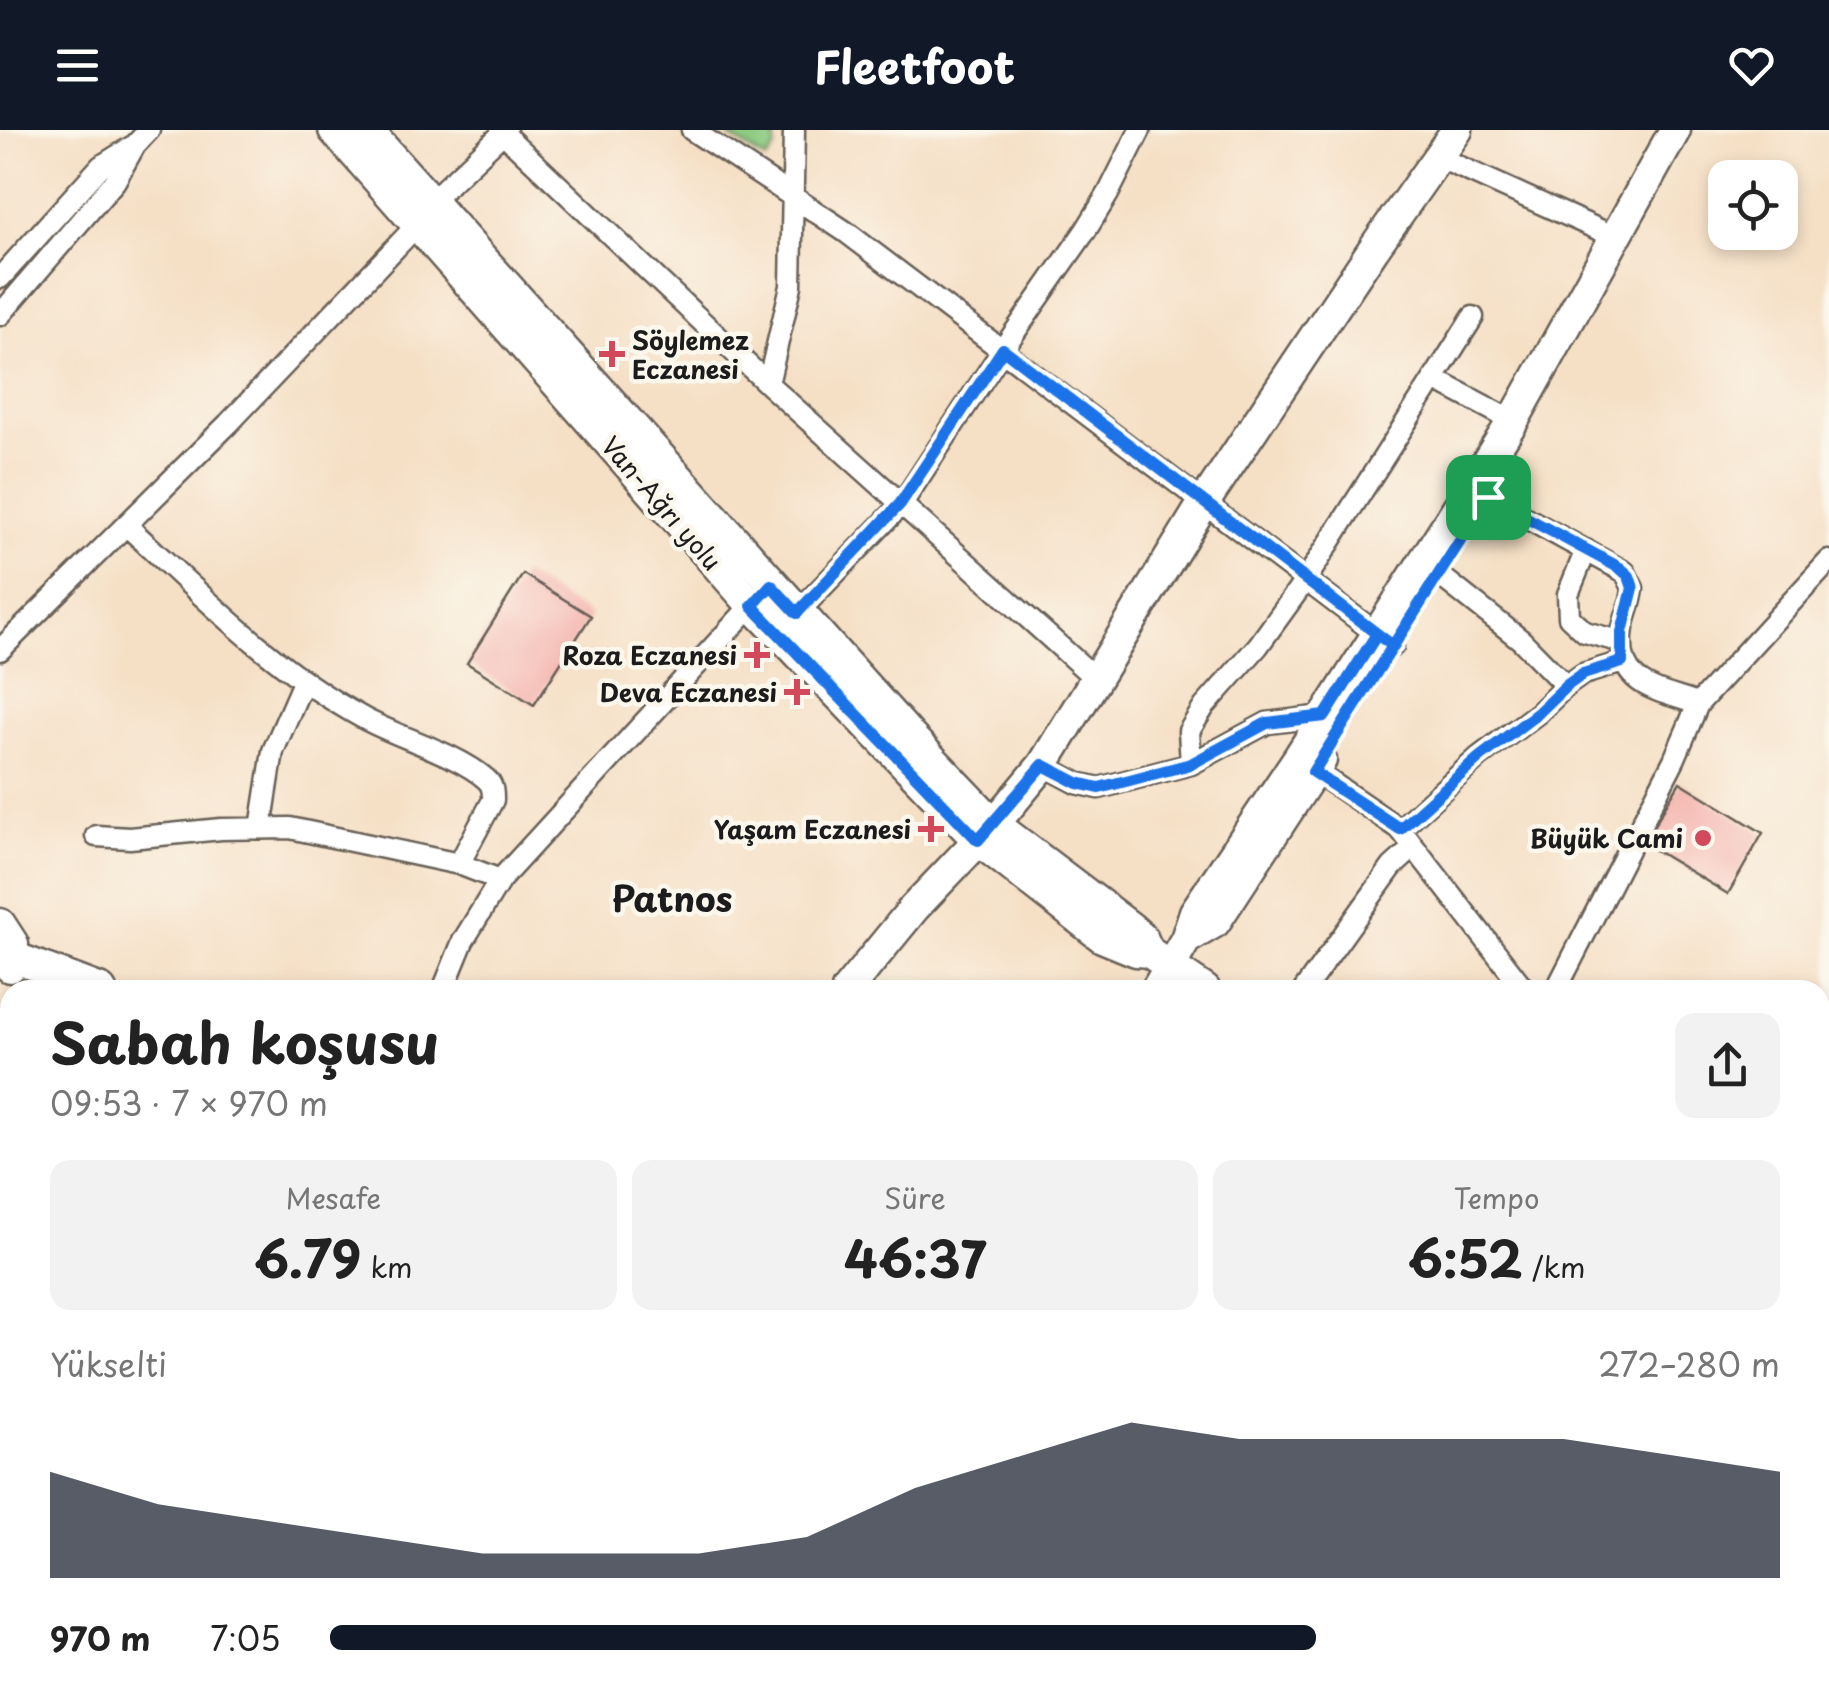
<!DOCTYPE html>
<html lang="tr">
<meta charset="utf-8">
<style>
body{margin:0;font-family:"Playpen Sans",sans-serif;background:#f2f2f2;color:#222;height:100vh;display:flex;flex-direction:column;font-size:38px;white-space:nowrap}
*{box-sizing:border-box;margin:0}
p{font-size:32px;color:#767676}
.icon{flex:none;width:55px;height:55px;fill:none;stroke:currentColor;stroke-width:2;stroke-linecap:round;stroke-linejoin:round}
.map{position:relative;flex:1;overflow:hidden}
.side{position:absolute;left:0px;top:850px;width:1830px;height:718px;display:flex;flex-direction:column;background:#fff;border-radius:30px 30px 0 0;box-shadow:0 5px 15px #0003}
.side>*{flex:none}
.buttons{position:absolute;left:1708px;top:30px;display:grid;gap:20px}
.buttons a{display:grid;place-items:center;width:90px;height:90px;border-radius:20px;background:#fff;box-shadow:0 5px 15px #0003;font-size:50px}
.pin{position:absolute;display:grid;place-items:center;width:85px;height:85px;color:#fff;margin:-42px;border-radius:20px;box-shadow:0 5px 15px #0006}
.round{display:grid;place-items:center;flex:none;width:105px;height:105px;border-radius:20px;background:#f2f2f2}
.overview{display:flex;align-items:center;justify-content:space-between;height:170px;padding:0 50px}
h1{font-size:55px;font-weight:700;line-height:75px}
.metrics{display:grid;grid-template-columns:repeat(3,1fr);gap:15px;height:170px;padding:10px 50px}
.metrics div{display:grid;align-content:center;border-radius:20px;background:#f2f2f2;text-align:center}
.metrics b{font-size:50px;font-weight:700}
.metrics small{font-size:28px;font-weight:400}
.metrics p{font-size:28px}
.chart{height:280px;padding:20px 50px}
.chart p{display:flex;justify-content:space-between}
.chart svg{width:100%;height:180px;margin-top:10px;fill:#111827;opacity:.7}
ul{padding:0 50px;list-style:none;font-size:32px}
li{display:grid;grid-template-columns:160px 120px 1fr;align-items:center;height:75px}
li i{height:25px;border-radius:12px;background:#111827}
header{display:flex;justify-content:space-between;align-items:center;height:130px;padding:0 50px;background:#111827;color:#fff;font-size:45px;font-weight:700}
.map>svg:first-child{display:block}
.green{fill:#8dcb82;stroke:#54744f;stroke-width:2.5}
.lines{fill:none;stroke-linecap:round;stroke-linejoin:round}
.stream{stroke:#6bacde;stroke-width:5}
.building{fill:#f3aba5}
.street-casing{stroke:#686057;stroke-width:25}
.secondary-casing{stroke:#686057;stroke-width:35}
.street{stroke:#fff;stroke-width:20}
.secondary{stroke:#fff;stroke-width:30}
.route-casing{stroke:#fff;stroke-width:20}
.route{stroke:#1a73e8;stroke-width:12}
.poi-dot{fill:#d1495b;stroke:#fbf7ec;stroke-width:4}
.labels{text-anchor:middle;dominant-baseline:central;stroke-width:9;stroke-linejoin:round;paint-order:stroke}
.poi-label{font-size:25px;font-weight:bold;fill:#1c1c1c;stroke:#fbf7ec;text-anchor:end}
.street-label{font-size:25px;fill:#1c1c1c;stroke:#fbf7ec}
.district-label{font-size:35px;font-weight:bold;fill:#1c1c1c;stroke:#fbf7ec}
</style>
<header><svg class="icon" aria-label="menu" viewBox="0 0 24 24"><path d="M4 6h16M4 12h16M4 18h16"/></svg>Fleetfoot<svg class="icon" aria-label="heart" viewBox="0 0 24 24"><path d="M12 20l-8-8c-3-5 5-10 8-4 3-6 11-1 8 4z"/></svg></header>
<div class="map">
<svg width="1829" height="1567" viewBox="0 0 1829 1567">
<rect width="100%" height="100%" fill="#fbf7ec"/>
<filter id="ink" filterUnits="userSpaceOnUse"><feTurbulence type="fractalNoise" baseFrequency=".01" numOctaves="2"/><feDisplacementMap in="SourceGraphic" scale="20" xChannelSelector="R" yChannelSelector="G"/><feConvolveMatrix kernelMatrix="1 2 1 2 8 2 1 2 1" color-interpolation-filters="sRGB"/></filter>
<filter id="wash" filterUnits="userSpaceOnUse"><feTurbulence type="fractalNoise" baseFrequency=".0048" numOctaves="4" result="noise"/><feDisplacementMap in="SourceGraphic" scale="40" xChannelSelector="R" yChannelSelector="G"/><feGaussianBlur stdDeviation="2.25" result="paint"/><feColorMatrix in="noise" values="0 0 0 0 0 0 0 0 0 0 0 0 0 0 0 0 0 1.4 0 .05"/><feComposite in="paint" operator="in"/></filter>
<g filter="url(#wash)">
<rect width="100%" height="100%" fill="#f5dfc5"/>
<path class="green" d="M 720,0 L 775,0 L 775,18 L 766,30 Z"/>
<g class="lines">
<path class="stream" d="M 1820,964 L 1829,961
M 1019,1558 L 1019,1567"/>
</g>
<g id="blocks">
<path class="building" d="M 523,444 L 591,486 L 534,575 L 467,533 Z
M 1680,652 L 1763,703 L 1728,764 L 1643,713 Z"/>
</g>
</g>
<g filter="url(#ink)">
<use href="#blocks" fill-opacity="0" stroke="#686057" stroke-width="2.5"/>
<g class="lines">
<g class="street-casing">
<path id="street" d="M 692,0 L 846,102 L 1393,516
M 503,3 L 768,254 L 1096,549
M 1438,27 L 1615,107
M 0,148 L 101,36 L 133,16
M 0,185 L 115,51 L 135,15 L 149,0
M 1434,249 L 1513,291
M 768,254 L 791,156 L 794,0
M 1488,367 L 1625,442 L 1633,458 C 1632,472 1626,484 1623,498 C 1614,555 1653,559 1698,574
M 126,395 C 201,464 273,539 363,588 C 399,608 456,623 486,649 C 493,655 493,662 493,670 L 459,734
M 1586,420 L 1568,464 L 1569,487 L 1585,502 L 1622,512
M 1438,444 L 1521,510 L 1566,556
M 797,483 L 901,375 L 1003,219 L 1086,100 L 1108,64 L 1140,0
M 0,520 L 228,294 L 419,93 L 430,72 L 506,0
M 1191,634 L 1189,601 L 1204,577 L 1258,516 L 1307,448 L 1473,187
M 1043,635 L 1077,653 L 1099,658 L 1191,634 L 1267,593 L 1325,586
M 1306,635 L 1400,699 L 1525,860
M 261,698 L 273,621 L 303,552
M 1400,699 L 1479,627 L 1538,583 L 1566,556 L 1583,544 L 1622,532
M 96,706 L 130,708 L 221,699 L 290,698 L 459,734 L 500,750
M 443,860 L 463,811 L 500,750 L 759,467
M 1304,860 L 1392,737 L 1414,717
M 1556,860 L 1674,630 L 1698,574 L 1829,431
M 1820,900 L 1829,896
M 1820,1530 L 1829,1529
M 435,1558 L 439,1567
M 623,1558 L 634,1567
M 784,1558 L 785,1567
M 1277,1558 L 1279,1567
M 1784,1558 L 1791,1567
M 2,1567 L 19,1558
M 139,1567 L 152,1558
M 802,1567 L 818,1558
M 1126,1567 L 1131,1558"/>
</g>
<g class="secondary-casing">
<path id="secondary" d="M 334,0 L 752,475 L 978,710 L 1102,807 L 1136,821 L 1149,822 L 1205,860
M 367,0 L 911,607 L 994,694 L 1131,798 L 1142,808 L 1149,822
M 0,794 L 13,814 L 10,837
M 1186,809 L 1215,792 L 1321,630
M 0,822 L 101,860
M 847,860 L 914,778 L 994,694 L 1043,635 L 1203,374 L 1374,118 L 1457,0
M 1156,860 L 1186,809 L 1195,782 L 1299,627 L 1513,291 L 1675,0
M 1820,1187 L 1829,1189
M 342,1567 L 355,1558
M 1672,1567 L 1676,1558"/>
</g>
<use href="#street" class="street"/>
<use href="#secondary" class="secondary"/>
</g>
</g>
<g class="lines" filter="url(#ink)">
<g class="route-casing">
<path id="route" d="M 1488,367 L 1393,516 L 1377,504 L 1325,586 L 1267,593 L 1191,634 L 1099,658 L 1078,653 L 1043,635 L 978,710 L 752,476 L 771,455 L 797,483 L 900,374 L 1003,219 L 1393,516 L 1313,642 L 1400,699 L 1479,628 L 1538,583 L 1566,556 L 1583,544 L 1622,532 L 1622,502 L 1633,458 L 1629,446 L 1620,438 L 1488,367"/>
</g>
<use href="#route" class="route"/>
</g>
<g class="poi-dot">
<path d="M607 209h10v10h10v10h-10v10h-10v-10h-10v-10h10z"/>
<path d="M752 510h10v10h10v10h-10v10h-10v-10h-10v-10h10z"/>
<path d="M792 547h10v10h10v10h-10v10h-10v-10h-10v-10h10z"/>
<path d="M926 684h10v10h10v10h-10v10h-10v-10h-10v-10h10z"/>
<circle cx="1703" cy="708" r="10"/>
</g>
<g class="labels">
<g class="poi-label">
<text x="632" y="210" text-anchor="start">Söylemez<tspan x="632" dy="29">Eczanesi</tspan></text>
<text x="737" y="525">Roza Eczanesi</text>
<text x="777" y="562">Deva Eczanesi</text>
<text x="911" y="699">Yaşam Eczanesi</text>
<text x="1683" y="708">Büyük Cami</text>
</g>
<g class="street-label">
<text transform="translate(662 373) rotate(49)">Van-Ağrı yolu</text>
</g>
<g class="district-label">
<text x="672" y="767">Patnos</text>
</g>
</g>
</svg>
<div class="buttons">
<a><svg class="icon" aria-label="locate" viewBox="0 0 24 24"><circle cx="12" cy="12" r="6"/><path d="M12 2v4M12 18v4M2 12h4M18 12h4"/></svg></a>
</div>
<div class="pin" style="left:1488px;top:367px;background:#1e9e55"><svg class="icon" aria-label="arrive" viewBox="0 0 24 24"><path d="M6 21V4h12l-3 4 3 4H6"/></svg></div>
<section class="side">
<div class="overview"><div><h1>Sabah koşusu</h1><p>09:53 · 7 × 970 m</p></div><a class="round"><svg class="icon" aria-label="share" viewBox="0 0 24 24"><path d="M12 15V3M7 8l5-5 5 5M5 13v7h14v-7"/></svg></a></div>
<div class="metrics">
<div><p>Mesafe</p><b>6.79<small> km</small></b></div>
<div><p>Süre</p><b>46:37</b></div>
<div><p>Tempo</p><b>6:52<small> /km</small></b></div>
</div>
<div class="chart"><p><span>Yükselti</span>272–280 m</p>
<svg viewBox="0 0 160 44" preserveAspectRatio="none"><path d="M0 44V18L10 26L20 30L30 34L40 38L50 38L60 38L70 34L80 22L90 14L100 6L110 10L120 10L130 10L140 10L150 14L160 18V44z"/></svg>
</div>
<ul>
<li><b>970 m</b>7:05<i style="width:68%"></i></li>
</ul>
</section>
</div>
